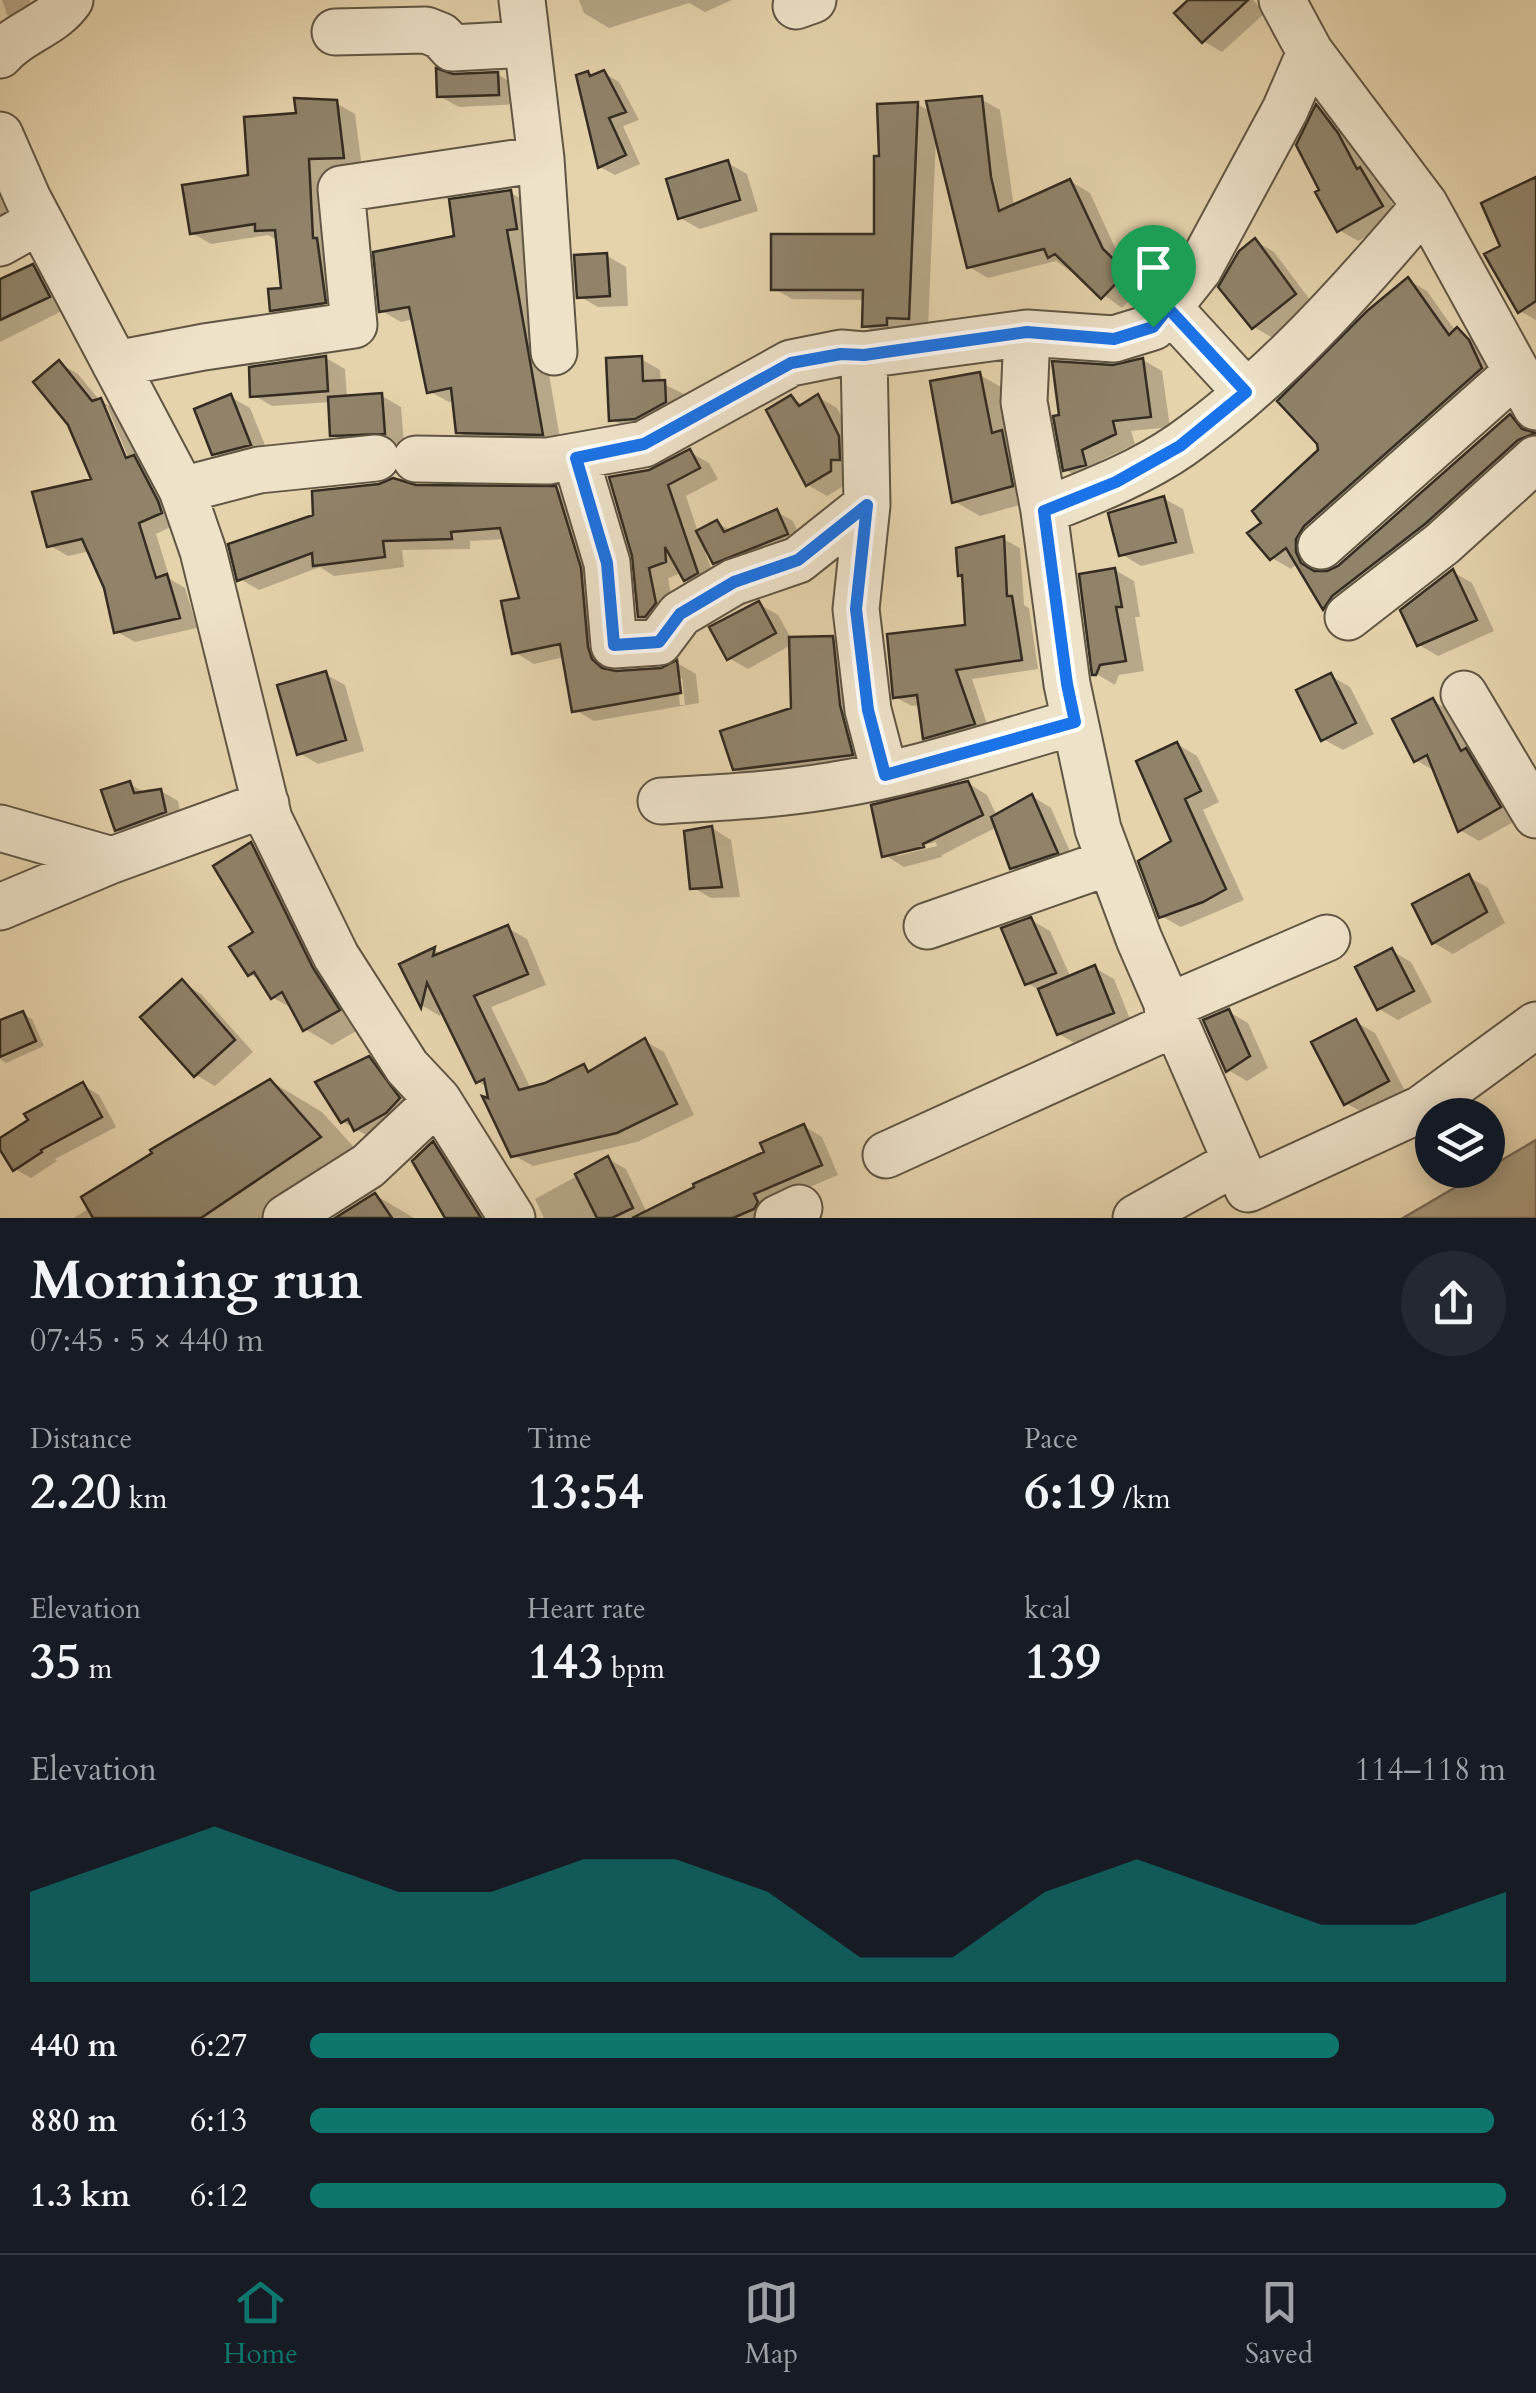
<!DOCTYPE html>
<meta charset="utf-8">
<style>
body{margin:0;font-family:Cardo,serif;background:#242831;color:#f1f3f6;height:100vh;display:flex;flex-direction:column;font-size:38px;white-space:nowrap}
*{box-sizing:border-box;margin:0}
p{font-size:32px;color:#9ea1a6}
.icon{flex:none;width:55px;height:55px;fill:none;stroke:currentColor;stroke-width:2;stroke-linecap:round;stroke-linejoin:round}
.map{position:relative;height:1218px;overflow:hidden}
.sheet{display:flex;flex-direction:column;background:#171b24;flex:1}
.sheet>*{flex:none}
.controls{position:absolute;left:1415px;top:1098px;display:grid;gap:20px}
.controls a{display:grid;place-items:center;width:90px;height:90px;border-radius:50%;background:#171b24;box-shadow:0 5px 25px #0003;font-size:50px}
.pin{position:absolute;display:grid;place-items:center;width:85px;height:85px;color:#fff;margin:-102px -42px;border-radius:50% 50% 50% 0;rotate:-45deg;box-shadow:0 0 10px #0007}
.pin .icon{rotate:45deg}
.round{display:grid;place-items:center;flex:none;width:105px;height:105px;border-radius:52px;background:#242831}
.summary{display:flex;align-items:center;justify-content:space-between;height:170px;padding:0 30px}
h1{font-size:55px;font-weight:600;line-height:75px}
.figures{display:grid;grid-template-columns:repeat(3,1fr);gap:15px;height:170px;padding:10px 30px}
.figures div{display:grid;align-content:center}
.figures b{font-size:50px;font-weight:600}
.figures small{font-size:28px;font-weight:400}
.figures p{font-size:28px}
.chart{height:280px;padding:20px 30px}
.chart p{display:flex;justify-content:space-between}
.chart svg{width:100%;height:180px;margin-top:10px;fill:#0f766e;opacity:.7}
ul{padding:0 30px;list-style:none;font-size:32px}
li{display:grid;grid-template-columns:160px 120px 1fr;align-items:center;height:75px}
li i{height:25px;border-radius:12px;background:#0f766e}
.dock{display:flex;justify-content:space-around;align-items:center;height:140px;border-top:2px solid #363941;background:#171b24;font-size:28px;color:#9ea1a6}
.dock a{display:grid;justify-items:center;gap:5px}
.dock .on{color:#0f766e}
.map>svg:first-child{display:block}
.water{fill:#a99a7d;stroke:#7a6e59;stroke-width:2.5}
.shadow{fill:#0003;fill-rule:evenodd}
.building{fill:#90836a;stroke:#342c22;stroke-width:2.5}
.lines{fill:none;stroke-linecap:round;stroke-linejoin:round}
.minor-casing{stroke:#605644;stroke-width:49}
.minor{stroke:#eee2c9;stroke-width:45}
.route-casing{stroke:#fff;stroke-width:20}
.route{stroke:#1a73e8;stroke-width:12}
</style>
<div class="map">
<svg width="1536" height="1218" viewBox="0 0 1536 1218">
<rect width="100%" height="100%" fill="#e5d3ac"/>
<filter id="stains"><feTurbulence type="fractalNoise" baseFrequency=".002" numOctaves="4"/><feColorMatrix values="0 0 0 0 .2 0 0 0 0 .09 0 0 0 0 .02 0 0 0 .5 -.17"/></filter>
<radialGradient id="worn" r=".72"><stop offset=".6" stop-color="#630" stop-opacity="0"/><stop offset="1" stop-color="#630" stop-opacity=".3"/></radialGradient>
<path class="water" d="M 1536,1140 L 1536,1218 L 1403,1218 Z"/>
<path class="shadow" d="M 2,0 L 30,0 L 32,9 L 16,20 L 7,15 Z
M 579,0 L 732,0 L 705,12 L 689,3 L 609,28 L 584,13 Z
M 1192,0 L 1253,0 L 1265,13 L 1222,52 L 1203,41 Z
M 604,73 L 619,82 L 639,120 L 623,126 L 640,164 L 615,175 L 600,167 L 587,74 L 594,77 Z
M 497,74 L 517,86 L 518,104 L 459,107 L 439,96 L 452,77 Z
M 981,99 L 1000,110 L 1014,207 L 1070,181 L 1090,193 L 1122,263 L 1145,285 L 1122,308 L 1056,261 L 988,278 L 969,267 L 936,137 L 928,329 L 883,337 L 864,326 L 865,300 L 792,299 L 773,288 L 876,236 L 882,159 L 917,104 L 931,112 Z
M 336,103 L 355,114 L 362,168 L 327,169 L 332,249 L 344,313 L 291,320 L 272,309 L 283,290 L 277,240 L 268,235 L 211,244 L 192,233 L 251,177 L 298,116 Z
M 1317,108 L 1336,118 L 1357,146 L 1373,177 L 1380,181 L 1400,218 L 1358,241 L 1339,230 L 1322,191 Z
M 728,163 L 747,174 L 758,211 L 700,229 L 680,218 Z
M 0,177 L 21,221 L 0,237 Z
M 1536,180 L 1536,320 L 1520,311 L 1504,247 Z
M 511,193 L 530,204 L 526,240 L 561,444 L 478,443 L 458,432 L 455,401 L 449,402 L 429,391 L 414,319 L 401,322 L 382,311 L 456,238 Z
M 1255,241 L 1274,252 L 1314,305 L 1273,338 L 1254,327 Z
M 606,255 L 626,267 L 628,306 L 598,307 L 579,296 Z
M 33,267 L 52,278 L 68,308 L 0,342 L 0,282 Z
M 1408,280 L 1427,291 L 1456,332 L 1477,341 L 1500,379 L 1314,565 L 1319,574 L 1340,568 L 1510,417 L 1536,434 L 1536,452 L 1343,619 L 1325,608 L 1298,563 L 1291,569 L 1272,558 L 1264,523 L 1321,451 Z
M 326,358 L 345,369 L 347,398 L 382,396 L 401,407 L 404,444 L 352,446 L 333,435 L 331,402 L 272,406 L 253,395 Z
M 641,359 L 660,370 L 661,383 L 684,394 L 684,413 L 631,430 L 611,419 Z
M 1143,360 L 1162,371 L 1170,427 L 1131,431 L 1135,444 L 1100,461 L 1104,475 L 1085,481 L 1066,470 L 1113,368 Z
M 59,363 L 78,374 L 100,401 L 119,411 L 140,461 L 152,468 L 179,523 L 156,534 L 170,579 L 185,588 L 197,628 L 135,642 L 116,631 L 106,588 L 90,551 L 68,556 L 49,545 L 95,481 ZM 101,406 L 107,406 L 133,469 L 129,471 Z
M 980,375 L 1006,390 L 1038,500 L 980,516 L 954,501 Z
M 231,397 L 250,408 L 269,455 L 234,464 L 214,453 Z
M 818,397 L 837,408 L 858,449 L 850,482 L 827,496 L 808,485 L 791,398 L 804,405 Z
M 690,452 L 709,463 L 718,479 L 686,496 L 698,532 L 717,523 L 732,531 L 777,512 L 793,521 L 803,543 L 731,572 L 714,562 L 708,550 L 705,552 L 717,584 L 705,591 L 685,580 L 682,573 L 668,578 L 674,614 L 660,627 L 640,616 L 650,472 Z
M 415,488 L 555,489 L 575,500 L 611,673 L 661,671 L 677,663 L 696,674 L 699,703 L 594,721 L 575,710 L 564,657 L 534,664 L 514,652 L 522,600 L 506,539 L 470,541 L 470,549 L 402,550 L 404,567 L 334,576 L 320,567 L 259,590 L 240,579 ZM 677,678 L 682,678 L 685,705 L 680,705 Z
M 1163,498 L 1183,509 L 1194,553 L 1141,566 L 1121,554 Z
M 1003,539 L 1020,548 L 1024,605 L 1029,608 L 1038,669 L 972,679 L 990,733 L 942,747 L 925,737 L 921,705 L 912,706 L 895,697 L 968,627 L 965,577 L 960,574 Z
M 1115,570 L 1134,581 L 1140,617 L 1135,617 L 1144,671 L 1119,675 L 1115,685 L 1095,673 Z
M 1453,572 L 1472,583 L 1494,631 L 1438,656 L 1419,645 Z
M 759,604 L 778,615 L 792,640 L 832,638 L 850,649 L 869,764 L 753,779 L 735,769 L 794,710 L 791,645 L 748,669 L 729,658 Z
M 325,674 L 345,685 L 364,751 L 318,764 L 299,753 Z
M 1331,676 L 1350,687 L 1374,734 L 1343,750 L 1323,739 Z
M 1433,701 L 1452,712 L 1519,819 L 1479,841 L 1460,830 L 1436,772 L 1416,760 Z
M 1177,744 L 1197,756 L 1219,802 L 1203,810 L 1244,900 L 1181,927 L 1161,916 L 1174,842 Z
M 968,783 L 987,795 L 997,816 L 1032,796 L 1051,808 L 1075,863 L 1032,879 L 1012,867 L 997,827 L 942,855 L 942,857 L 904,867 L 885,855 ZM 936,842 L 937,846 L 897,856 L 897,851 Z
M 130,784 L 147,794 L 161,791 L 178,801 L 182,822 L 134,839 L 117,829 Z
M 712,828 L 731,840 L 740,897 L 711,898 L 692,887 Z
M 251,845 L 278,861 L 365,1026 L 332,1045 L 305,1029 L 295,1010 L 272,997 L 263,981 L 249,974 L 256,933 Z
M 1469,877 L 1488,888 L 1505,923 L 1453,954 L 1434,943 Z
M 1031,920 L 1050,931 L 1071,978 L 1095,968 L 1114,979 L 1132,1024 L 1078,1045 L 1059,1034 L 1041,991 L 1027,983 Z
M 508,928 L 527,939 L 546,985 L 491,1007 L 531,1089 L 584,1067 L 593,1072 L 645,1041 L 664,1052 L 694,1115 L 637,1142 L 533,1166 L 513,1155 L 488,1088 L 477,1081 L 442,1009 L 440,1016 L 423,1006 L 403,966 L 435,950 L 442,955 Z
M 1392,951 L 1411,962 L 1432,1002 L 1398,1020 L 1379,1009 Z
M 182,983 L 201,994 L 253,1052 L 215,1086 L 196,1075 Z
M 1229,1012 L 1248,1023 L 1268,1068 L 1247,1081 L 1228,1070 Z
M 23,1014 L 32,1019 L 44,1046 L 6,1063 L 0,1059 L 0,1023 Z
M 1356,1022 L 1375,1033 L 1406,1093 L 1365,1114 L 1346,1103 Z
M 369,1059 L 388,1070 L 418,1110 L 375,1140 L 343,1122 Z
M 270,1081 L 322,1112 L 372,1167 L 297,1218 L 74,1218 L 140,1175 Z
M 83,1085 L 99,1095 L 116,1127 L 55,1159 L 57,1161 L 31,1178 L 15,1169 L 0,1141 Z
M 804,1126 L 822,1137 L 838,1175 L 770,1204 L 772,1218 L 544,1218 L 535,1199 L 608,1159 L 626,1169 L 647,1213 L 768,1154 Z
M 433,1144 L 462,1161 L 498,1218 L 448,1218 L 415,1161 Z
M 375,1195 L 414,1218 L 340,1218 Z"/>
<path class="building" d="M 1188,0 L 1248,0 L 1202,43 L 1174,13 Z
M 436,68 L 453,74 L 498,72 L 499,95 L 437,97 Z
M 604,70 L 626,112 L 609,118 L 626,155 L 598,168 L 576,75 L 588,71 L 590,76 Z
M 982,96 L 991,177 L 999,211 L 1070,179 L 1103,249 L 1127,272 L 1101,299 L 1055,254 L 1048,258 L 1044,249 L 967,268 L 926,101 Z
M 294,98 L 337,100 L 344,158 L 309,159 L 313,238 L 317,238 L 326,303 L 270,311 L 268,289 L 281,288 L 275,230 L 255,231 L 255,224 L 190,234 L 182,185 L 248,175 L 244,117 L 296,113 Z
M 918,102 L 909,319 L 887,318 L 887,325 L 862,327 L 863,290 L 771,290 L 771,234 L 874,234 L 874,156 L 879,156 L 877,104 Z
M 1316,104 L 1338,133 L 1357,169 L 1360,167 L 1383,206 L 1337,232 L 1315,192 L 1319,190 L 1296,145 Z
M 728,160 L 740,200 L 678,219 L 666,179 Z
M 1536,177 L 1536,301 L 1518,313 L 1484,254 L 1500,246 L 1481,203 Z
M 511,190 L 517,229 L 507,230 L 543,435 L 456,433 L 451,388 L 427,393 L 409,307 L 379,312 L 373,252 L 454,236 L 449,199 Z
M 1255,238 L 1296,294 L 1252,329 L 1218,287 L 1239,251 Z
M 607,253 L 610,296 L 577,298 L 574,255 Z
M 33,264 L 50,297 L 0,320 L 0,279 Z
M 1408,277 L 1449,335 L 1457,327 L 1469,340 L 1482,368 L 1304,526 L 1296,539 L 1296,552 L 1301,563 L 1314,571 L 1327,571 L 1338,566 L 1510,414 L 1522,429 L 1536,433 L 1518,440 L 1425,524 L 1332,596 L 1323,610 L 1286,548 L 1270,560 L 1247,533 L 1261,523 L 1252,511 L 1318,450 L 1317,444 L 1277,401 L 1367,311 Z
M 326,356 L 328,391 L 250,397 L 249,367 Z
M 642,356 L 643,381 L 665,380 L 666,402 L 635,419 L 609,421 L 606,358 Z
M 1143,358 L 1151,417 L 1113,421 L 1116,434 L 1082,450 L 1086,465 L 1063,471 L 1053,416 L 1059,415 L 1052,361 L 1113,365 Z
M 59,360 L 92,401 L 101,398 L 126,458 L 134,455 L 158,501 L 162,513 L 139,523 L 156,578 L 167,574 L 180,618 L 114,633 L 104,588 L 82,539 L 47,547 L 32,492 L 91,479 L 68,425 L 33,382 Z
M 980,372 L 992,433 L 1002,430 L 1013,486 L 952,503 L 930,381 Z
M 382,393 L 385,434 L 330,436 L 328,397 Z
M 231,394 L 251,445 L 212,455 L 194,409 Z
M 818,394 L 839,436 L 840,460 L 831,460 L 831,471 L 806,486 L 766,410 L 791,395 L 799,406 Z
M 690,449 L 700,468 L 668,485 L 698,573 L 684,581 L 665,547 L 666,562 L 649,568 L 656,603 L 645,617 L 638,617 L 632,556 L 609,477 L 649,470 Z
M 393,478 L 416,485 L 556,486 L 581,568 L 588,647 L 592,659 L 602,668 L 616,671 L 661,668 L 677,660 L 681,693 L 572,712 L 560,644 L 512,654 L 501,601 L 519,598 L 500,528 L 451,532 L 452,539 L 383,541 L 385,557 L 313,566 L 312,553 L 237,581 L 228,544 L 313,515 L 312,491 L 379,484 Z
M 1164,496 L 1176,542 L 1119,556 L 1108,513 Z
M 777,509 L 788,534 L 713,564 L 696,531 L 717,520 L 724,532 Z
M 1004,536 L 1007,596 L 1012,596 L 1022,660 L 956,670 L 975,724 L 923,739 L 917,695 L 893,698 L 887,634 L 965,625 L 962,575 L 958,576 L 956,548 Z
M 1115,568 L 1122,607 L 1116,607 L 1126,661 L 1100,665 L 1096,675 L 1092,675 L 1079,574 Z
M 1453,569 L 1477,620 L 1417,646 L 1400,610 Z
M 759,601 L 776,633 L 727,660 L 709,627 Z
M 833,636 L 840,705 L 853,755 L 733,770 L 720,731 L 791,708 L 789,637 Z
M 326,671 L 346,740 L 297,755 L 277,685 Z
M 1331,673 L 1356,723 L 1321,741 L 1296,690 Z
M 1433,698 L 1461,751 L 1466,748 L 1501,807 L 1458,832 L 1427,755 L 1414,762 L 1392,719 Z
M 1177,742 L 1201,791 L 1185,799 L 1226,889 L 1203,902 L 1159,918 L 1138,861 L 1171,841 L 1136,761 Z
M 130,781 L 134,793 L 161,789 L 166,812 L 115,831 L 101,790 Z
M 968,781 L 983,815 L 923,844 L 924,847 L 882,857 L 871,805 Z
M 1032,794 L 1058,853 L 1010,869 L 991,817 Z
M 712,826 L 722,887 L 690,889 L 684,831 Z
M 251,842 L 313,968 L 340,1010 L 303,1031 L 282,992 L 271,999 L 254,972 L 248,976 L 229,947 L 253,932 L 213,866 Z
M 1469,874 L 1487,912 L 1432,944 L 1412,904 Z
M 1031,917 L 1056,973 L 1025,985 L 1001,928 Z
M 508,925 L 528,974 L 474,996 L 519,1090 L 545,1083 L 584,1064 L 588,1072 L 645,1038 L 677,1104 L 617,1133 L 511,1157 L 482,1096 L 488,1098 L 484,1079 L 476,1083 L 427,983 L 421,1008 L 399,964 L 435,947 L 433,956 Z
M 1392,948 L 1414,991 L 1377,1010 L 1355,967 Z
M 1095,965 L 1114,1013 L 1057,1035 L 1038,989 Z
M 182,979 L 235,1040 L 194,1077 L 140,1017 Z
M 1229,1009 L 1250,1056 L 1226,1072 L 1203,1020 Z
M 23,1011 L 36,1041 L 0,1057 L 0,1020 Z
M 1356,1019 L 1389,1081 L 1344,1105 L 1311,1042 Z
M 369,1056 L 400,1098 L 386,1113 L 354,1131 L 348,1119 L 341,1123 L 315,1082 Z
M 270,1079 L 321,1137 L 201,1218 L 93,1218 L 81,1197 L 152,1153 L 150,1150 Z
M 83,1082 L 102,1117 L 41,1150 L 42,1152 L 13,1171 L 0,1150 L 0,1138 L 28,1120 L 24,1114 Z
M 804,1124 L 822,1165 L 754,1194 L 758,1202 L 754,1209 L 733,1218 L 632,1218 L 694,1187 L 693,1184 L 764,1152 L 760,1143 Z
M 433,1141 L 481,1218 L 445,1218 L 412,1161 Z
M 608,1156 L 633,1208 L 612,1218 L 597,1218 L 575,1174 Z
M 375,1193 L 392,1218 L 335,1218 Z"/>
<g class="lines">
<g class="minor-casing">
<path id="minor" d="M 522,0 L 541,159 L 554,352
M 1282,0 L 1310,52 L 1425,205 L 1536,407
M 796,6 L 813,0
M 335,32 L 426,30 L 441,36 L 452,48 L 527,44
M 1310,52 L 1285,110 L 1199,269 L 1153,327 L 1114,339 L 1027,333 L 1024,402 L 1044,511 C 1091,492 1139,474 1181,445 C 1274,379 1352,291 1425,205
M 0,55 C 20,31 52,26 70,0
M 0,135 L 28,199 L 182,490 L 203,551 L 269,819 L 336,956 L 407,1067 L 438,1100 L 368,1166 L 286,1218
M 0,243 L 39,221
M 1168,307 L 1246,392
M 864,355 L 867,505 L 856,609 L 868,710 L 885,775
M 115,364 L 204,347 L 354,325 L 341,189 L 541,159
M 416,459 L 548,461 L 644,444 L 791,363 L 841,353 L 864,355 L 1027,333
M 576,459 L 607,563 L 614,645 L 659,642 L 680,614 L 734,582 L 798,560 L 867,505
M 182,490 L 259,470 L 376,458
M 1044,511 L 1067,684 L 1098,829 L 1139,939 L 1248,1189 L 1421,1109 L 1536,1025
M 1321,546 L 1517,372
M 1348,617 L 1442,544 L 1536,459
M 1464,694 L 1536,815
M 661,801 C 717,798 774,795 829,786 C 913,773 994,745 1075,722
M 0,828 L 112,860
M 0,907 L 112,860 L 266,804
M 927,926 L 1110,862
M 1167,1007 L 1327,938
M 438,1100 L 512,1218
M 886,1155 L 1174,1024
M 778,1218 L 799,1208
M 1136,1218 L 1236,1162"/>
</g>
<use href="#minor" class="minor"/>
</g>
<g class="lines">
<g class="route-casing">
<path id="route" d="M 1168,308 L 1246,392 L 1180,446 L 1116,482 L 1044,511 L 1067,684 L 1075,722 L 885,775 L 868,710 L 856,609 L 867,505 L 798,560 L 734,582 L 680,614 L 659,642 L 614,645 L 607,563 L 576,458 L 644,444 L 791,363 L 841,354 L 864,355 L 1027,332 L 1114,339 L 1153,327 Z"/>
</g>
<use href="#route" class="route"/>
</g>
<rect width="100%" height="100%" filter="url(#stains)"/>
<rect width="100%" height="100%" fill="url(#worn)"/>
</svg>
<div class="controls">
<a><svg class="icon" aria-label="layers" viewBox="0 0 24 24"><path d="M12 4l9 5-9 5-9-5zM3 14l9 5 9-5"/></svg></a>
</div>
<div class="pin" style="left:1153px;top:327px;background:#1e9e55"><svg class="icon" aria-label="arrive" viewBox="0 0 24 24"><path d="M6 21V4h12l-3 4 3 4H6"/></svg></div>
</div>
<section class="sheet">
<div class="summary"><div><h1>Morning run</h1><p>07:45 · 5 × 440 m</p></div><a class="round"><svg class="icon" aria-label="share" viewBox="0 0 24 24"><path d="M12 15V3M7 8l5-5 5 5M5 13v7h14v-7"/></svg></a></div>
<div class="figures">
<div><p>Distance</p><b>2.20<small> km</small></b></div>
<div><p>Time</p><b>13:54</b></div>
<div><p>Pace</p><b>6:19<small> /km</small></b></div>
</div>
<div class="figures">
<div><p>Elevation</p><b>35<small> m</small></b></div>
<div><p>Heart rate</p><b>143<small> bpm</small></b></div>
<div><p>kcal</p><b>139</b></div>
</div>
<div class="chart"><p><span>Elevation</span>114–118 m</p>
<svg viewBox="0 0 160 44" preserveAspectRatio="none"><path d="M0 44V22L10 14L20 6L30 14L40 22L50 22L60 14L70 14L80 22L90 38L100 38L110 22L120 14L130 22L140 30L150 30L160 22V44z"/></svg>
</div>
<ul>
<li><b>440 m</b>6:27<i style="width:86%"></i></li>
<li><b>880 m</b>6:13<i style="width:99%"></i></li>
<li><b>1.3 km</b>6:12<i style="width:100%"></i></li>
</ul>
</section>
<nav class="dock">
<a class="on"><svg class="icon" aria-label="home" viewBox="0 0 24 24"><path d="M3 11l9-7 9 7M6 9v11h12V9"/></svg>Home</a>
<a><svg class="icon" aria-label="map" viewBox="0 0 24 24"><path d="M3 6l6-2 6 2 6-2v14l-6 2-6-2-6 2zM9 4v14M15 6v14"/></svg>Map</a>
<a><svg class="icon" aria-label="saved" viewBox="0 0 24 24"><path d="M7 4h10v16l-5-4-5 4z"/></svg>Saved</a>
</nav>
